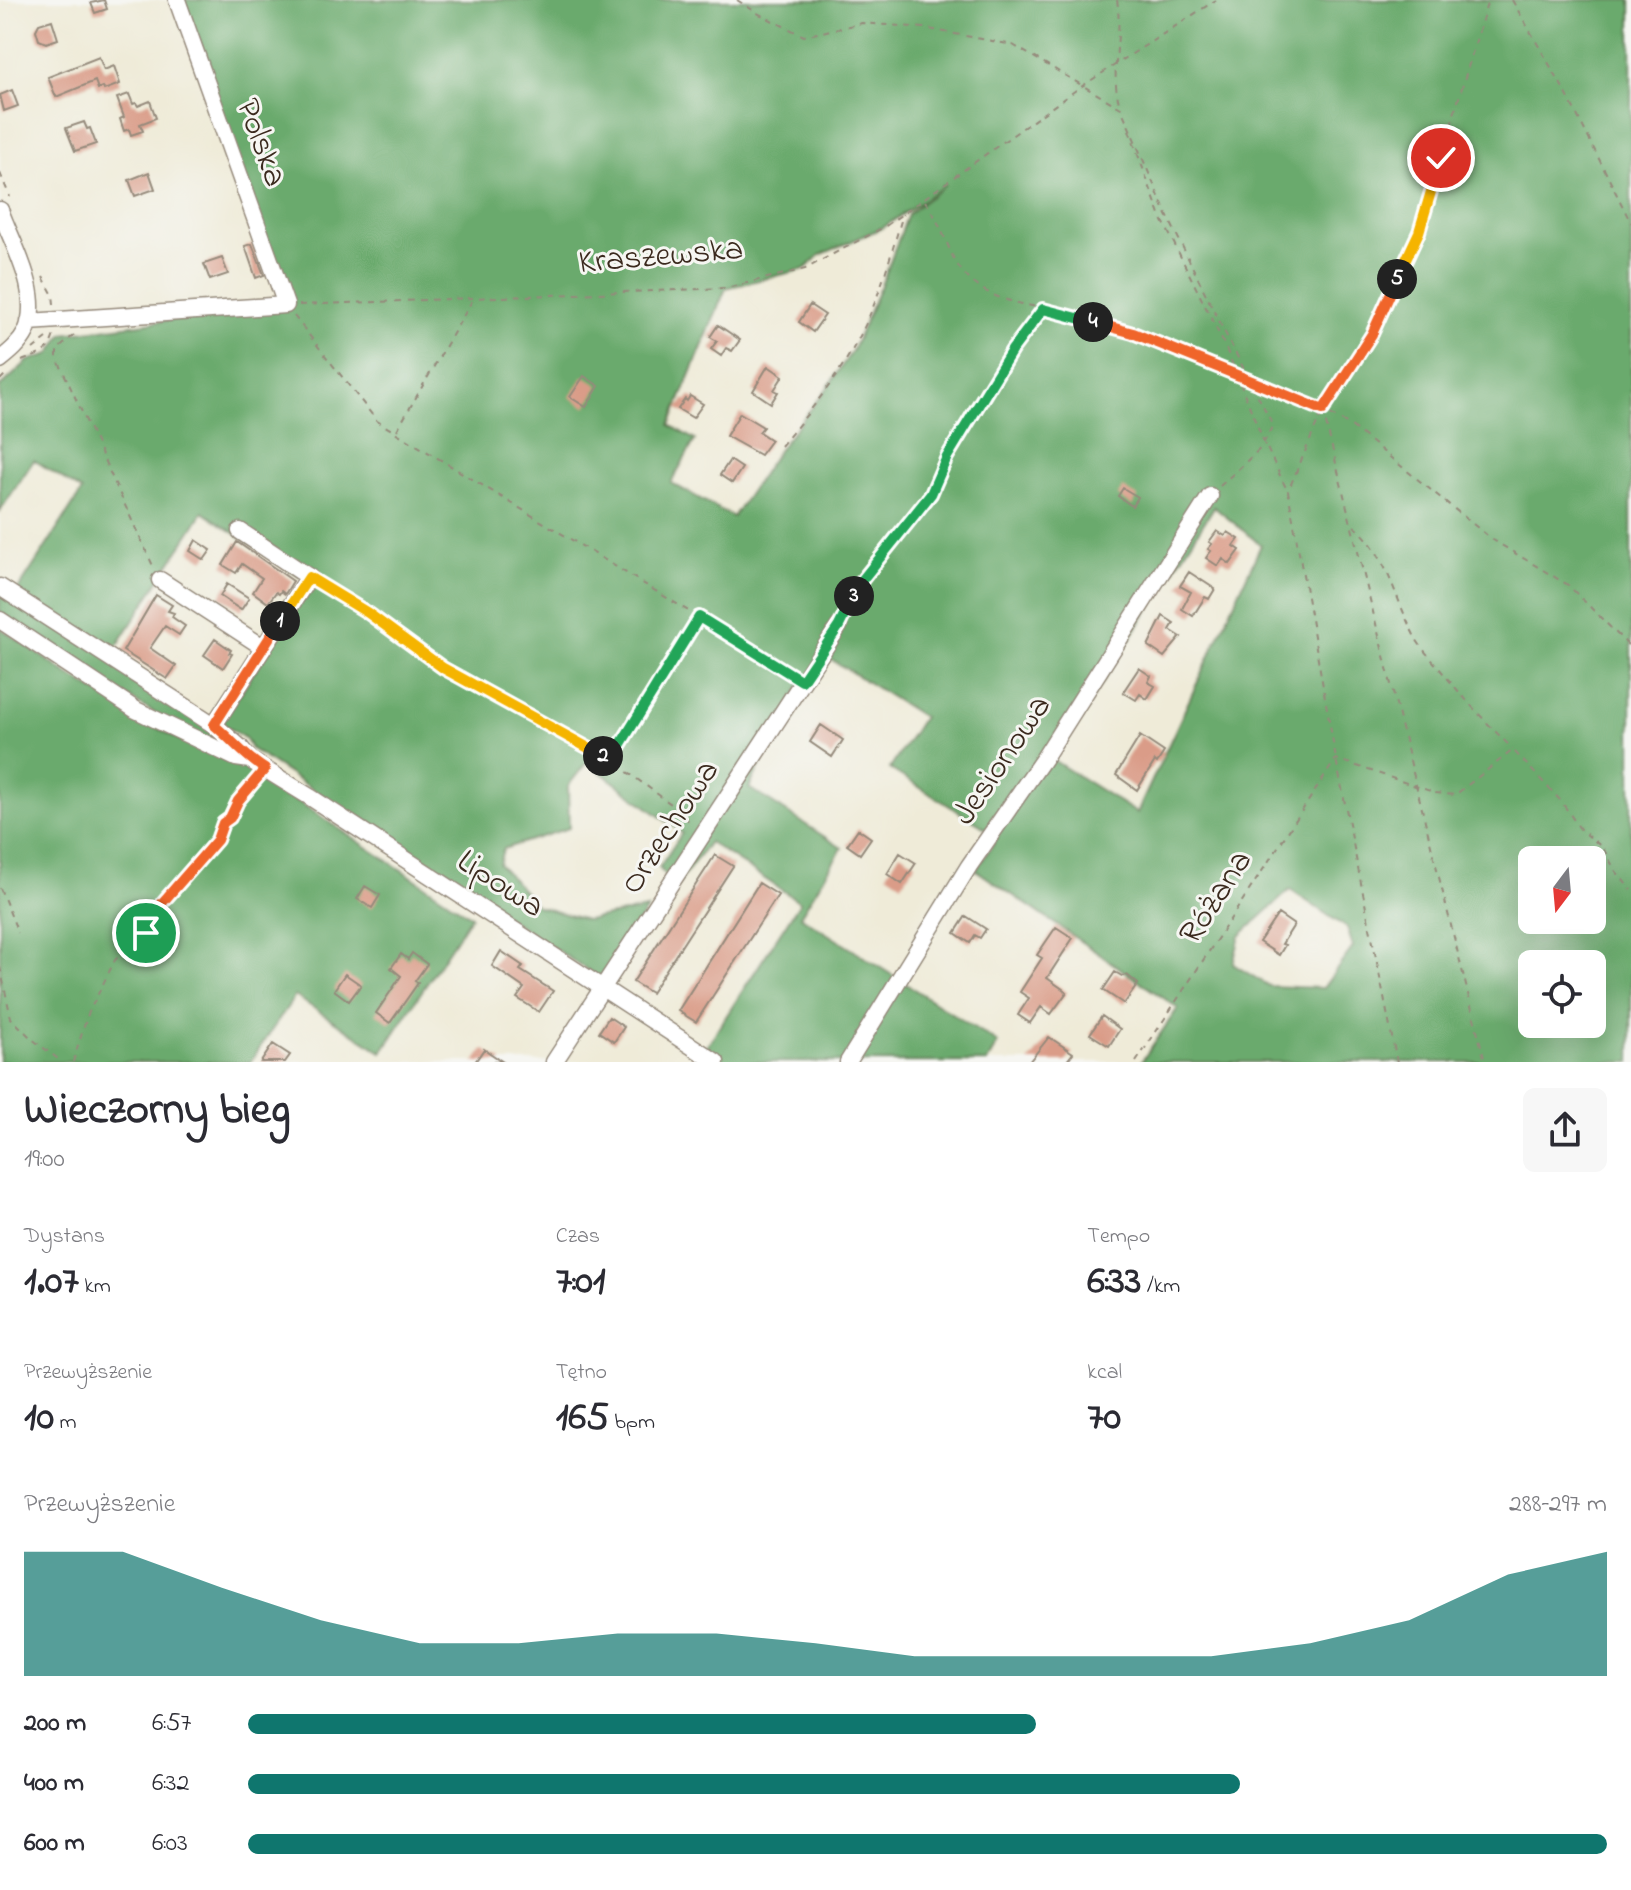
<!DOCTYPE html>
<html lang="pl">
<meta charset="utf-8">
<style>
body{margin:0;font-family:"Indie Flower",sans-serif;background:#f7f7f7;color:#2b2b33;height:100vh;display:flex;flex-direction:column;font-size:30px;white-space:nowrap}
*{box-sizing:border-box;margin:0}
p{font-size:26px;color:#7c7c81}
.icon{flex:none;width:44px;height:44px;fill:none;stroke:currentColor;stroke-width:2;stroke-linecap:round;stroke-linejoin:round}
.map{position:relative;height:1062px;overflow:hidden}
.sheet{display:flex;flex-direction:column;background:#fff;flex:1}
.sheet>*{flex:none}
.needle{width:52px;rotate:196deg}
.buttons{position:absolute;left:1518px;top:846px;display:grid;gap:16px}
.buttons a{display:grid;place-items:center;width:88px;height:88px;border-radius:12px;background:#fff;box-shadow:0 8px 32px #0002;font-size:40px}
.pin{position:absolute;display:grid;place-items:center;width:68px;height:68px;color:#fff;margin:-34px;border:4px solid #fff;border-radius:50%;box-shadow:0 2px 8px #0007}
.km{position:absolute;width:40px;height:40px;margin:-20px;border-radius:50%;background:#222;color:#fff;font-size:22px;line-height:40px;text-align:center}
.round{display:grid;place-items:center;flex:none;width:84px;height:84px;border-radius:12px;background:#f7f7f7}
.head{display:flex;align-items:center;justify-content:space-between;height:136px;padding:0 24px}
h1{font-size:44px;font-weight:800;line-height:60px}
.stats{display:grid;grid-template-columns:repeat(3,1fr);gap:12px;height:136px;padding:8px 24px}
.stats div{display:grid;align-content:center}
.stats b{font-size:40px;font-weight:800}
.stats small{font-size:22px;font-weight:400}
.stats p{font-size:22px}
.chart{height:224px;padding:16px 24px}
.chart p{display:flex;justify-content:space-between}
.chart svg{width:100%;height:144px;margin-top:8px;fill:#0f766e;opacity:.7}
ul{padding:0 24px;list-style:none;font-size:26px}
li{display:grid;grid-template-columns:128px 96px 1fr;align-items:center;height:60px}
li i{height:20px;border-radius:10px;background:#0f766e}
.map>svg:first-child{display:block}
.forest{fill:#6aaa6d;stroke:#526a46;stroke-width:2;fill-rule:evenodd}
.building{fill:#da9c88}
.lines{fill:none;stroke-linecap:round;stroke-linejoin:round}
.minor-casing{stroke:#958a7b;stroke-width:19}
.path{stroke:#958a7b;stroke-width:2;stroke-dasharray:6 6;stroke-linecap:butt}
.minor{stroke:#fff;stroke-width:16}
.split-1-casing{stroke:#fff;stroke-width:16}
.split-2-casing{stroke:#fff;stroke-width:16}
.split-3-casing{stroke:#fff;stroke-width:16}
.split-4-casing{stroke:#fff;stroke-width:16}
.split-5-casing{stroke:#fff;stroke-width:16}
.split-6-casing{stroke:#fff;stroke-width:16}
.split-1{stroke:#f0652b;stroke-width:10}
.split-2{stroke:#f5b400;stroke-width:10}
.split-3{stroke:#22a559;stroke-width:10}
.split-4{stroke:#22a559;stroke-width:10}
.split-5{stroke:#f0652b;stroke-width:10}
.split-6{stroke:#f5b400;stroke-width:10}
.labels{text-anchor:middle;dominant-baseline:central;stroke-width:6;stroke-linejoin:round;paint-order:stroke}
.street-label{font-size:34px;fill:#3b2a1e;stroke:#f6f6f2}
</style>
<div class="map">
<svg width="1631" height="1062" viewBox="0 0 1631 1062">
<rect width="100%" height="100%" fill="#f6f6f2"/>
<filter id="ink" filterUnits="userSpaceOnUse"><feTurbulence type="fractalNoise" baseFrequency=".0125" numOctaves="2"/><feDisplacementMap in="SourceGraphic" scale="16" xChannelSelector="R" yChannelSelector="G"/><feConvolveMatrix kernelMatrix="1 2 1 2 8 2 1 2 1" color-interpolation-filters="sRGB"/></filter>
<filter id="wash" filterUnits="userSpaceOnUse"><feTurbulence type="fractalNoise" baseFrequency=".006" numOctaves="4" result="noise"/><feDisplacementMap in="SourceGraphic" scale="32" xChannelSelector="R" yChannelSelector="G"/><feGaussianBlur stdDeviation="1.8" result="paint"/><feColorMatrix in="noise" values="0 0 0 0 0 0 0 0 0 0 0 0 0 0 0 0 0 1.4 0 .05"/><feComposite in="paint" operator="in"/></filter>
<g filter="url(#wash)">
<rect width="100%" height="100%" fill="#efebd8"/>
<path class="forest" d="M 177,0 L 1631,0 L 1631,1062 L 1141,1062 L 1178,1008 L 976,870 L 998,836 L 890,769 L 923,717 L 832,660 L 802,681 L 749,788 L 842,848 L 800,916 L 998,1043 L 987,1062 L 724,1062 L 705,1049 L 800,902 L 709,842 L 676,887 L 659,868 L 682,833 L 587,762 L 568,786 L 569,828 L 503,849 L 499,864 L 537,906 L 586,920 L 647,909 L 601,979 L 251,749 L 246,739 L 221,723 L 311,584 L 203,512 L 110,657 L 229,742 L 227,750 C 145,713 73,663 0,612 L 0,584 L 16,593 L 82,491 L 34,460 L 0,511 L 0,387 L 28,361 L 50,354 L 63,334 L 286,305 ZM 945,185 L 908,214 L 884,278 L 853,349 L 828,387 L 781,446 L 733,517 L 671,483 L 695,440 L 670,425 L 726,288 L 805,269 L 820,255 L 884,227 ZM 1214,507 L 1261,545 L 1137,813 L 1053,760 ZM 1532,860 L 1592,860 L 1592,920 L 1532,920 ZM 1290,890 L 1347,928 L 1353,947 L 1323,988 L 1269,986 L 1233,964 L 1240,936 ZM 1532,964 L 1592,964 L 1592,1024 L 1532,1024 Z
M 0,628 L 63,671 L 136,717 L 178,739 L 255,773 L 471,916 L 382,1052 L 295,996 L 250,1062 L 0,1062 Z"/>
<g id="blocks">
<path class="building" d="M 104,0 L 107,9 L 95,13 L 91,3 Z
M 52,20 L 58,39 L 46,43 L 39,40 L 36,30 L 39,24 Z
M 99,57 L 104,70 L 114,66 L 120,84 L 104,90 L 103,87 L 98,89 L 95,81 L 56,97 L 48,77 Z
M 12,90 L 18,106 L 4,111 L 0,95 Z
M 129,94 L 133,104 L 136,103 L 138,106 L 150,101 L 156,118 L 140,124 L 143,131 L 131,135 L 129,129 L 124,131 L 120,119 L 124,117 L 117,98 Z
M 84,122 L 87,129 L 90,128 L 96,144 L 75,151 L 66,128 Z
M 149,172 L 155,189 L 135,196 L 129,180 Z
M 252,244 L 264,275 L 256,278 L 245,246 Z
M 222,258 L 228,274 L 210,280 L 204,264 Z
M 810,305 L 825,315 L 813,332 L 799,322 Z
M 718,325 L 740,340 L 732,351 L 726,348 L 721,356 L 711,349 L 717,341 L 710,337 Z
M 768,366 L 783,376 L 774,390 L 778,392 L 771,403 L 753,391 Z
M 584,376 L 599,386 L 586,407 L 570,397 Z
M 690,396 L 703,404 L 693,418 L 678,409 L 685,399 L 687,401 Z
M 740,413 L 763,427 L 759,432 L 771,440 L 760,455 L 726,436 Z
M 730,460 L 742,468 L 732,483 L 720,475 Z
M 1123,488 L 1138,497 L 1132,506 L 1118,496 Z
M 1217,531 L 1225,536 L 1228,532 L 1239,539 L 1234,546 L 1240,550 L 1230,564 L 1223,559 L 1218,566 L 1206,558 L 1211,551 L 1208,549 L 1212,544 L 1209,542 Z
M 196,540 L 211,550 L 204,560 L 190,551 Z
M 237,542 L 293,581 L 285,594 L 281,591 L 279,594 L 276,592 L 268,603 L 253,592 L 262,578 L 242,564 L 236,573 L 223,565 Z
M 1189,572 L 1215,589 L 1209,599 L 1205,597 L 1193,616 L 1182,609 L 1191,592 L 1180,586 Z
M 227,584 L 249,598 L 241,610 L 220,596 Z
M 156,595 L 172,605 L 168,611 L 174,613 L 172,617 L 185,626 L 179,635 L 165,626 L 150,648 L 176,666 L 167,679 L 123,651 Z
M 1163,616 L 1174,623 L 1170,630 L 1181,637 L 1164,657 L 1148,646 Z
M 215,639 L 231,650 L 229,653 L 232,654 L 223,668 L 204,655 Z
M 1139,668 L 1151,676 L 1148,682 L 1155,686 L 1147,699 L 1140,694 L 1136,700 L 1123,692 Z
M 821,725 L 843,740 L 832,757 L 810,742 Z
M 1140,736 L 1164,752 L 1157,763 L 1155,761 L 1137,790 L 1116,775 Z
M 858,829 L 871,838 L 860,854 L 847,845 Z
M 900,853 L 916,863 L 902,884 L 887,874 Z
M 715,855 L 733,866 L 651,993 L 633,982 Z
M 759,883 L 778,895 L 696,1022 L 678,1011 Z
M 365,886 L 380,895 L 372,908 L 357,899 Z
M 1278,914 L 1294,925 L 1282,944 L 1285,945 L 1279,955 L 1259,942 Z
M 966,916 L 986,929 L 980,938 L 975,935 L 970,943 L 955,933 Z
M 1056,927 L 1073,938 L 1047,978 L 1067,992 L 1051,1014 L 1041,1007 L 1030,1023 L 1018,1015 L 1029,998 L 1020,992 L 1042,958 L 1037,955 Z
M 501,951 L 523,966 L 520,970 L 553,991 L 539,1012 L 517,998 L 524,988 L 492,966 Z
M 412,953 L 427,964 L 415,981 L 418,983 L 390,1023 L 376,1013 L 401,976 L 391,968 L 401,954 L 408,959 Z
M 1115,972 L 1122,976 L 1127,975 L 1138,984 L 1124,1004 L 1103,990 Z
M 345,974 L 361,985 L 349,1001 L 334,990 Z
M 1102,1016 L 1120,1029 L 1109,1046 L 1090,1034 Z
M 609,1017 L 624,1027 L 614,1042 L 599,1032 Z
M 1049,1037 L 1073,1053 L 1066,1062 L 1029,1062 Z
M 273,1044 L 290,1055 L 285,1062 L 261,1062 Z
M 484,1049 L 503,1062 L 475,1062 Z"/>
</g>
</g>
<g filter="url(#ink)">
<use href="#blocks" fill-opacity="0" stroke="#958a7b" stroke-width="2"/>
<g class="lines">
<g class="minor-casing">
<path id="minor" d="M 0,210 C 13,246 43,294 26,332 C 20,344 10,352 0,360
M 29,322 L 286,305 L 177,0
M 160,580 L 263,647
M 0,587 L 214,725 L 240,747 L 250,760
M 0,620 L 136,710 L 236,758 L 250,760 L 310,797 L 716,1062
M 214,725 L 309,577 L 240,531
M 554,1062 L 839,626
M 848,1062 L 969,866 L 1044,758 L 1210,496"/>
</g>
<path class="path" d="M 737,0 L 759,14 L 804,36 L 862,23 L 924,28 L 1013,45 L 1121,108 L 1166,213 L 1221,325 L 1273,425 L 1264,442
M 1117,0 C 1123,34 1109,73 1120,106
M 1512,0 L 1567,95 L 1631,223
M 1129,130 L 1160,215 L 1225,346 L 1264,442 L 1287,490
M 0,173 L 10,197
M 925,201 C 938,219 944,237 953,257 C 972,294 1005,301 1042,308
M 43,277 L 53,295 L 54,304
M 299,305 L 726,288 L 805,269 L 884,227 L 1076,90 L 1216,0
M 294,316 L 377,421 L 790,673
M 74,335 L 57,350 L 57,358 L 154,568
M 33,349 L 47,338
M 22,361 C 38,355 50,353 54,334
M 0,380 L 5,375
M 1323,411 L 1485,1062
M 397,430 L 472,301
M 781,446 C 806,416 831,386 851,352 C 876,311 889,261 903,214
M 1220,486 L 1265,444
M 1354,526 C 1385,550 1395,598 1413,633 C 1419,646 1429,656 1438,667 C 1462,696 1486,723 1513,749
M 321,584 L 368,613 L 443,668 L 611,760 L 671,804 L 691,823
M 845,614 L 863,579 L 931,494 L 947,457 L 1012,350 L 1043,309 L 1133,333 L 1323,410 L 1350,425 L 1493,540 L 1568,585 L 1631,648
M 611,759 L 698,618
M 0,888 L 18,933
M 0,967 L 11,1018 L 32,1039 L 62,1062
M 73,1062 L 88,1014 L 115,960 L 155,923 L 162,903 L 217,840 L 223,823 L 230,818 L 238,801 L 255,783
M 1136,1062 L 1336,759 L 1436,793 L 1455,795 L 1513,750 L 1561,801 L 1580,829 L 1603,848 L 1615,870 L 1631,890
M 1397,1062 L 1336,759 L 1288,491 L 1323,410 L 1372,334 L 1419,232 L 1488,0"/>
<use href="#minor" class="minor"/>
</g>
</g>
<g class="lines" filter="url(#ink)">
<g class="split-1-casing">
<path id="split-1" d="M 146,933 L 155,923 L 162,903 L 217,840 L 223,823 L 230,818 L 238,801 L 265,769 C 246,758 232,740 214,725 L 280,621"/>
</g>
<g class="split-2-casing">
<path id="split-2" d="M 280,621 L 309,577 L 368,613 L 443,668 L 603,756"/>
</g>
<g class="split-3-casing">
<path id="split-3" d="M 603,756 L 611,760 L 699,617 L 802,681 L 839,626 L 854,596"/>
</g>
<g class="split-4-casing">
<path id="split-4" d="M 854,596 L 863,579 L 931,494 L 947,457 L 1012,350 L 1043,309 L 1093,322"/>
</g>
<g class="split-5-casing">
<path id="split-5" d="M 1093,322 L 1133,333 L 1323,410 L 1372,334 L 1397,279"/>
</g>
<g class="split-6-casing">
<path id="split-6" d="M 1397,279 L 1419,232 L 1441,158"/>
</g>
<use href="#split-1" class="split-1"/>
<use href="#split-2" class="split-2"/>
<use href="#split-3" class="split-3"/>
<use href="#split-4" class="split-4"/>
<use href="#split-5" class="split-5"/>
<use href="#split-6" class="split-6"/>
</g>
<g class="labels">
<g class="street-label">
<text transform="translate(260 143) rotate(70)">Polska</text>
<text transform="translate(661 257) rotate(-5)">Kraszewska</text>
<text transform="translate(1003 761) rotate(-56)">Jesionowa</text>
<text transform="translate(671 828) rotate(-57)">Orzechowa</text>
<text transform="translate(500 885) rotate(33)">Lipowa</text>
<text transform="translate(1217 898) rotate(-57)">Różana</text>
</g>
</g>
</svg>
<div class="buttons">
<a><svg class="needle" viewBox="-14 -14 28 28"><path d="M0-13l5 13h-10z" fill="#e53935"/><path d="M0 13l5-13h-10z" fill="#7c7c81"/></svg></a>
<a><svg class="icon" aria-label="locate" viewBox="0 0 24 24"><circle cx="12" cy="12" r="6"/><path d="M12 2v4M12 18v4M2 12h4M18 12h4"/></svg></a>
</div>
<div class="pin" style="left:146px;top:933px;background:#1e9e55"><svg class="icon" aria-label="arrive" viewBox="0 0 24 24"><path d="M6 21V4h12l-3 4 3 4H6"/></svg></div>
<div class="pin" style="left:1441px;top:158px;background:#d93025"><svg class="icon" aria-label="check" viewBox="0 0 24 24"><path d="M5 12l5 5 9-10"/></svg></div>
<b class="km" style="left:280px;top:621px">1</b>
<b class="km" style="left:603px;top:756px">2</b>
<b class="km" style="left:854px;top:596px">3</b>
<b class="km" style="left:1093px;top:322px">4</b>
<b class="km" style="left:1397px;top:279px">5</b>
</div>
<section class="sheet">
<div class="head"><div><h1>Wieczorny bieg</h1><p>19:00</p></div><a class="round"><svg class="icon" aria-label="share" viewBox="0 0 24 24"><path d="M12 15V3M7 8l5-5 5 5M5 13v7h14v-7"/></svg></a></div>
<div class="stats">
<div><p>Dystans</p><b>1.07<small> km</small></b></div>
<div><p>Czas</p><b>7:01</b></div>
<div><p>Tempo</p><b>6:33<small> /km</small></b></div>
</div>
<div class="stats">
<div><p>Przewyższenie</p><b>10<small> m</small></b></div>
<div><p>Tętno</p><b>165<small> bpm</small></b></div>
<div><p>kcal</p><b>70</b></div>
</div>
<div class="chart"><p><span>Przewyższenie</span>288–297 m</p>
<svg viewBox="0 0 160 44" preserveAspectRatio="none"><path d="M0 44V6L10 6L20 17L30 27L40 34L50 34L60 31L70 31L80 34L90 38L100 38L110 38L120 38L130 34L140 27L150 13L160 6V44z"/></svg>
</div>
<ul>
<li><b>200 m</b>6:57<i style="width:58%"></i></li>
<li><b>400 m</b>6:32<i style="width:73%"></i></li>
<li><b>600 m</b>6:03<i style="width:100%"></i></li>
</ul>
</section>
